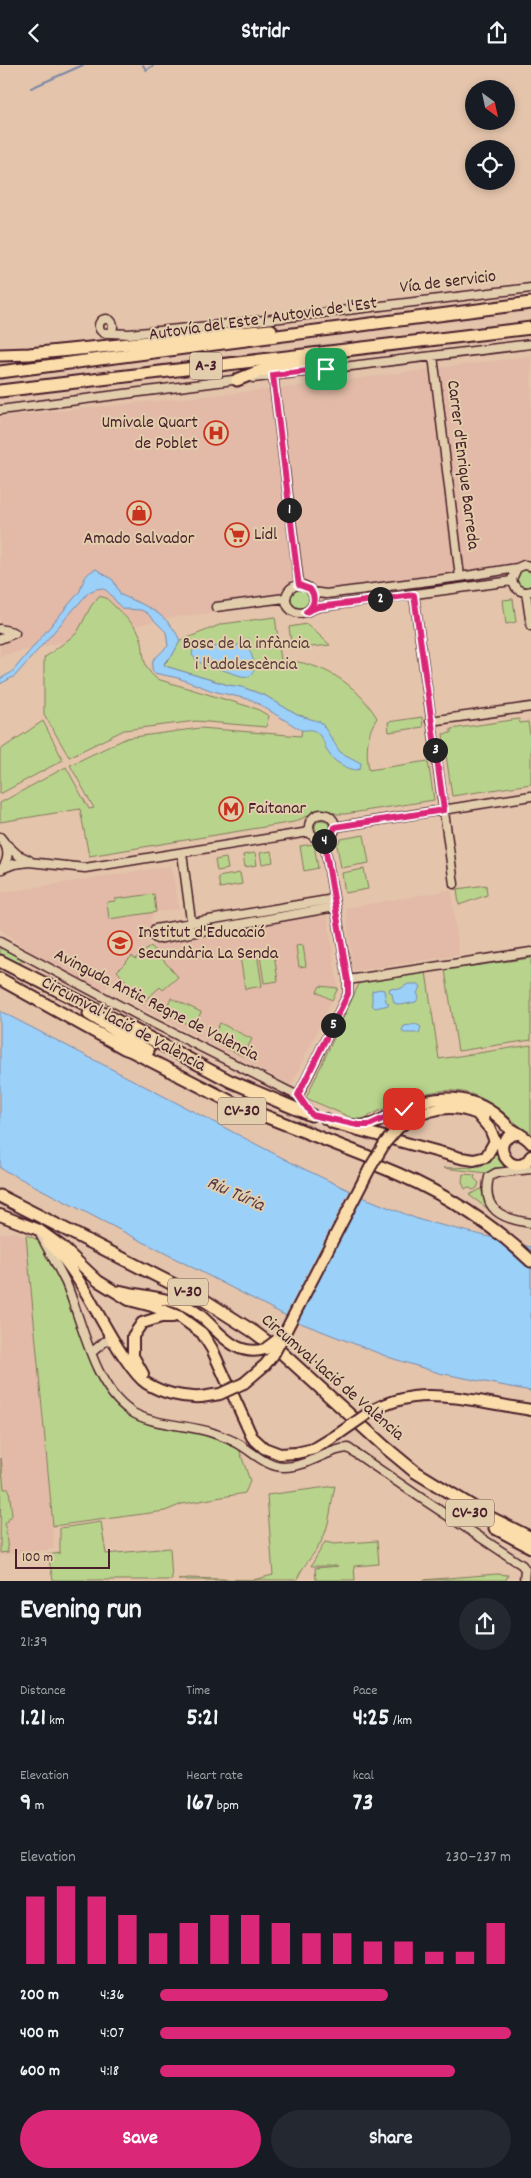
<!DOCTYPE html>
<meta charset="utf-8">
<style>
body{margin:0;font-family:Dekko,sans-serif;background:#242831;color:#f1f3f6;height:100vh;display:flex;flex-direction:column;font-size:19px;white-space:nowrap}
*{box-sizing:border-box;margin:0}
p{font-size:16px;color:#9ea1a6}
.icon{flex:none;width:28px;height:28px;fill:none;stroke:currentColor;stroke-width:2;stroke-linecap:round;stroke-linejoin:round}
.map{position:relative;height:1516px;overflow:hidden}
.side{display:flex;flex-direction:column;background:#171b24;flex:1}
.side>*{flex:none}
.needle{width:32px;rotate:147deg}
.buttons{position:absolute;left:465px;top:15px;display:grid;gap:10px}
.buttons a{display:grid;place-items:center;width:50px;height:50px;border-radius:50%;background:#171b24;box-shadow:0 2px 8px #0003;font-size:25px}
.scale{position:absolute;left:15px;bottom:12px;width:95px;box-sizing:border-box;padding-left:5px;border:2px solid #4a1f2b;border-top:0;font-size:14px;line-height:18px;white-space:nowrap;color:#4a1f2b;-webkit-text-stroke:4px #e2ceac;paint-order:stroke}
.pin{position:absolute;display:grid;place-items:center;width:42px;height:42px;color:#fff;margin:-21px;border-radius:10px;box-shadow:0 2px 8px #0006}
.km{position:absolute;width:25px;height:25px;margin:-12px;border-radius:50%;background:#222;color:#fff;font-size:14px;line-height:25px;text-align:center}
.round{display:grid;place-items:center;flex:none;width:52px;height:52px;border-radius:26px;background:#242831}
.head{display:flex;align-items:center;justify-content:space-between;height:85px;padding:0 20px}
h1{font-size:28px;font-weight:700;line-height:38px}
.figures{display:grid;grid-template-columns:repeat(3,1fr);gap:8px;height:85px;padding:5px 20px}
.figures div{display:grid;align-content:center}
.figures b{font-size:25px;font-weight:700}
.figures small{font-size:14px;font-weight:400}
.figures p{font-size:14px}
.chart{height:140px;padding:10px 20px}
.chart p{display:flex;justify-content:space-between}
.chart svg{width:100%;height:90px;margin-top:5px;stroke:#db2777;stroke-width:6}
.primary-button{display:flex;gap:10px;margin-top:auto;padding:10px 20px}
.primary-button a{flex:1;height:58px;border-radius:30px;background:#db2777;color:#fff;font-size:20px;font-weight:700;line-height:58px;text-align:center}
.primary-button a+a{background:#242831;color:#f1f3f6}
ul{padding:0 20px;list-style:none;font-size:16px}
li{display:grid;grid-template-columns:80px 60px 1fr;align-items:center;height:38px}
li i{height:12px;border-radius:6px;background:#db2777}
header{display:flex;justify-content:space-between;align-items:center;height:65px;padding:0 20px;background:#171b24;font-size:22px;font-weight:700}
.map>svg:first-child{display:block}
.built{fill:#e2baa7}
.green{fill:#b8d48c;stroke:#817a5c}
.water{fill:#9bd0f9;stroke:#7b89a7}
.pier{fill:#e4c4ab}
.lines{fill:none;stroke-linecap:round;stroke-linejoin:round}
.stream{stroke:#7b89a7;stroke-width:2}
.minor-casing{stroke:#4a1f2b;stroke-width:11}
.major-casing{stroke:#4a1f2b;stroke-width:14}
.highway-casing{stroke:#4a1f2b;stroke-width:15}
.minor{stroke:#e2ceac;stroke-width:8}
.major{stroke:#fbddab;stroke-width:10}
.highway{stroke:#fbddab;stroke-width:11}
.major-bridge-casing{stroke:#4a1f2b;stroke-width:14;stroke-linecap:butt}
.major-bridge{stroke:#fbddab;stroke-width:10}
.route-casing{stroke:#fff;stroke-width:10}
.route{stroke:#db2777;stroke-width:6}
.labels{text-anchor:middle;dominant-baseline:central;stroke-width:4;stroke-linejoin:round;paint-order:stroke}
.shield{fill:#e2ceac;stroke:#785452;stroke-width:1}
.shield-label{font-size:16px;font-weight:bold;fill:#4a1f2b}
.street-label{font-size:18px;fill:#4a1f2b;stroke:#e2ceac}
.poi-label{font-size:18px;fill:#4a1f2b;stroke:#e2ceac;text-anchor:start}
.park-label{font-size:18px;fill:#5a3a3a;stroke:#e2ceac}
.water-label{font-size:19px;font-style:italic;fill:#563a4a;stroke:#e2ceac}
</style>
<header><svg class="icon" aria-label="back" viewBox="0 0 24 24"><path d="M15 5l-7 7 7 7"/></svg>Stridr<svg class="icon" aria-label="share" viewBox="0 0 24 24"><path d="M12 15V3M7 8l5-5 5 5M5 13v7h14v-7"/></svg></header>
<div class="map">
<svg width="531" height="1516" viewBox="0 0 531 1516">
<rect width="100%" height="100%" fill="#e4c4ab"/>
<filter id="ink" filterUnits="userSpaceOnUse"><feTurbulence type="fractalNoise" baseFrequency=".02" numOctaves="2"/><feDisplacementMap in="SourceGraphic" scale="10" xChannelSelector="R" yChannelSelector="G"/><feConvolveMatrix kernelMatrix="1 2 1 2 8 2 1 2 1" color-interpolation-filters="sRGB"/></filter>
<g filter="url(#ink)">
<path class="built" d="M 531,291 L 531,509 L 169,553 L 0,591 L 0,352 L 284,323 Z
M 171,801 L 179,844 L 155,847 L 151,855 L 152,862 L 145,868 L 149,881 L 327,849 L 338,923 L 291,1020 L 138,941 L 139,931 L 122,911 L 102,926 L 39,894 L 0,864 L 0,828 Z
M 451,825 L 459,890 L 353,906 L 346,843 Z
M 16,1167 L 26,1173 L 54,1484 L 0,1490 L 0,1169 Z"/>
<path class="green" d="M515 514a9 9 0 1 1 18 0a9 9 0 1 1-18 0Z
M291 534a9 9 0 1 1 18 0a9 9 0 1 1-18 0Z
M 99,531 L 106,533 C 113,540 136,561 139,568 C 147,586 138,599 157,614 L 257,644 L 269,651 L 266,662 L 196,656 L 124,665 L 69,692 L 44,649 L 44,593 L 77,568 L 91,541 Z
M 513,534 L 516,557 L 506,559 L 503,535 Z
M 275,552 L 281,595 C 322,597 356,618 377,653 C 366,669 366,686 369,705 L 428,696 L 434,735 L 345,749 L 338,749 L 322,744 L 294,757 L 89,791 L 80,744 L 0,757 L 0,738 L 66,702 L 89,744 L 94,743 L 70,700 L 127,673 L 200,663 L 301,671 L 303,651 L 297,650 L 266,631 L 242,622 L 228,620 L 165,601 L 164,599 L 172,591 L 180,576 L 222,559 Z
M 307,559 L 330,580 L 292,584 L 289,562 Z
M 422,652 L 423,662 L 389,667 L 388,657 Z
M 519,654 L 520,658 L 528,657 L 531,676 L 531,719 L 452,731 L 443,669 L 451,668 L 451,664 Z
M 43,656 L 63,695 L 0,729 L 0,685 Z
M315 762a7 7 0 1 1 14 0a7 7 0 1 1-14 0Z
M 364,770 L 369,798 L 341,803 L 337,780 L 341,774 Z
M 314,779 L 318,803 L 304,806 L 300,781 Z
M 271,786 L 273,797 L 262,799 L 260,788 Z
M 255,788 L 257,800 L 245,802 L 243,790 Z
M 226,793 L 228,804 L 217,806 L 215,795 Z
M 364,804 L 368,824 L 345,828 L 342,808 Z
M 240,808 L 242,819 L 220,823 L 218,812 Z
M 486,820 L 487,830 L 459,840 L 457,824 Z
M 154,829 L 156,847 L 109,854 L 107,837 L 115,836 L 115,834 Z
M 0,879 L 23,894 L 19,900 L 0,890 Z
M 303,880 L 306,901 L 299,902 L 296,881 Z
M 151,881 L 178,912 L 163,925 L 160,922 L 144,936 L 117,906 L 132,891 L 135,894 Z
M 257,888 L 262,921 L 245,924 L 240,891 Z
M 274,889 L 278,916 L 264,918 L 260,891 Z
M 531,893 L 531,975 L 458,986 L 445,905 Z
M 426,907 L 439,994 L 531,980 L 531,1070 C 515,1058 499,1042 481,1033 C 440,1013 395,1038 359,1056 L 306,1033 L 360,917 Z
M 320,921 L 338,923 L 332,935 L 317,927 Z
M 171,933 L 201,947 L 194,962 L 164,948 Z
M 220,958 L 252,974 L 243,991 L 211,975 Z
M 496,1086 L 503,1097 L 511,1103 L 494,1103 L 487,1108 L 444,1103 L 480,1102 Z
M 463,1109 L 475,1110 L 474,1113 L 479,1118 L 477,1123 L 473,1125 L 468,1122 L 465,1124 L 462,1117 Z
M 481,1124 L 488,1144 L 469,1130 Z
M 26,1170 C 31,1172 36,1173 39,1177 C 47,1185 51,1197 56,1207 C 76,1247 85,1291 108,1330 C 124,1357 158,1359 186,1365 C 205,1368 222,1374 239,1384 L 250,1416 L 245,1428 L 182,1439 L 165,1446 L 53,1461 Z
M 1,1393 L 4,1424 L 9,1424 L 12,1450 L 5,1459 L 8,1487 L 0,1488 Z
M 335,1421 C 331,1438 330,1460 322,1475 C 315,1490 302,1500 297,1515 L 178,1515 L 188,1513 L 253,1515 L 273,1510 L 267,1430 Z
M 101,1457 L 106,1489 L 170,1483 L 172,1515 L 53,1515 L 48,1490 L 60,1488 L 60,1463 Z
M 377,1476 L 379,1499 L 354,1501 L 355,1515 L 316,1515 L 315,1503 L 338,1501 L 311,1501 L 325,1477 L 334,1479 Z
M 497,1509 L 508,1510 L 506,1515 L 423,1515 Z"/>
<path class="water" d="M 96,504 L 113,515 L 121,530 C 145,540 169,549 180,576 L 172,591 L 164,598 L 165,601 L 228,620 L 242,622 L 266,631 L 297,650 L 321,657 L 340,687 L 361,698 L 360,704 C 355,706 351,704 346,702 C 321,691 329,677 316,667 C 311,663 306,666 301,665 L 252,635 L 213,626 L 178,613 L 154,608 L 152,604 L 153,595 L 168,581 L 166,567 L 147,548 L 141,545 L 123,544 C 110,533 108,515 88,528 L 15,611 L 0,619 L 0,614 L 12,607 L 80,526 C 83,516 85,508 96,504 Z
M 248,573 L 251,576 L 247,579 C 251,590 260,603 249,612 L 241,611 L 198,597 L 192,590 L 193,585 L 198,580 L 233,583 Z
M 408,919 L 419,919 L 421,922 L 417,928 L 419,932 L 416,937 L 401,940 L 394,938 L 392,929 L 389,926 L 390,923 L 400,924 Z
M 380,924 L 384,925 L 386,936 L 389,940 L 375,943 L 372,940 L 372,926 Z
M 0,946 L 300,1102 L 365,1133 L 420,1155 L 531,1182 L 531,1326 L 439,1308 L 391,1293 L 298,1257 L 0,1103 Z
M 416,959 L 421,962 L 419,968 L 404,968 L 402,965 L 404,961 Z"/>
<path class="pier" d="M 351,1123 L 364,1129 L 296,1259 L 284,1253 Z"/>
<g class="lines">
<path class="stream" d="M 143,0 L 146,5 L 154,0
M 31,23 L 83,0"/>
<g class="minor-casing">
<path id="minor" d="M99 261a7 7 0 1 1 14 0a7 7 0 1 1-14 0Z
M 109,268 L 129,269 L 239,258 L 531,223
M 433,291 L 460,512
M 273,310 L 299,519
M 253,313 L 531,279
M 0,345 L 241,314
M 531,501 L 524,500 L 517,503 L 512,514 C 514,524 521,529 531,526
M286 534a14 14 0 1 1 28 0a14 14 0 1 1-28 0Z
M 312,527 L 326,529 L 460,512 L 517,503
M 526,527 L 531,561
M 414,530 L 454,819
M 216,542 L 285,533
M 306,547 L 318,542 L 512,516
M 0,564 L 13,567
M 0,574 L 15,568
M 430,656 L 531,642
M309 762a13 13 0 1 1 26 0a13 13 0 1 1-26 0Z
M 335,762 L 531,731
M 0,772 C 9,782 10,793 2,804
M 6,779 L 18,790 L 29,795
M 182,788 L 192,863
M 1,804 L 14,799 L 29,797 L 85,803 L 309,767
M 334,834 L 155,864 L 152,870 L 157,874 L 335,842
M 0,877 L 147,955 L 298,1031
M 348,915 L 531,887
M 298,1031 L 348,929 L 348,915 L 324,775
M 298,1031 L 311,1050
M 531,1104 L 496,1108 L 489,1112 C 481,1145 502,1154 531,1158
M 41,1171 C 49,1186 58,1202 66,1218 C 82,1256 94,1321 129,1345 C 150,1361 188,1359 213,1368 C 221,1371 230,1374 237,1378 C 252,1386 266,1402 284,1402 C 309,1402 327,1384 348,1383 L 418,1431 L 522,1500 L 525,1504 L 524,1516
M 91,1288 L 104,1277 L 112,1275"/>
</g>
<g class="major-casing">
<path id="major" d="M 326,1054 L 333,1058 L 461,1093 L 474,1095 L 486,1092 L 495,1076 L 490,1064 L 478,1050
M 354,1060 C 373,1064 388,1050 405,1043 C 443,1026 483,1031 510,1064
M 506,1061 C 513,1065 527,1072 531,1078
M 398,1063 C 417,1048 441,1039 465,1045 C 471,1046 477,1049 484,1051
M 517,1069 C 484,1074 514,1119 531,1091
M 0,1150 L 39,1165 L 61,1181 L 98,1216 L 129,1235 L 152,1241 L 180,1252 L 202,1268 L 212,1284 L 252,1372 L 264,1383 L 280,1389 L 296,1388 L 314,1384 L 337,1370
M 48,1177 C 79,1205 98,1254 122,1289 C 129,1299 136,1311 146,1318 C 162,1328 183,1333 201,1332
M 121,1226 C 142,1231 164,1232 184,1240 C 214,1253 228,1295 265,1284
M 280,1277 L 370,1103
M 143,1309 L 133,1291 L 133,1271 L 142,1258 L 161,1252 L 173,1252
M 244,1318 L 265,1300 L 273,1290
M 373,1345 C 385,1339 399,1334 413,1332 C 446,1327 497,1340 531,1345"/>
</g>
<g class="highway-casing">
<path id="highway" d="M 0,290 L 29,289 L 271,265
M 0,307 L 531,238
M 237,315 L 257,307 L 323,294
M 0,326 L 531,263
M 0,896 L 91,942 L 230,1016 L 311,1050
M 0,914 L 124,983 L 132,986 L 237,1040 L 369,1092
M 89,949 L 148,986
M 379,1101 C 435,1123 487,1154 531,1196
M 0,1131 L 204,1235 L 254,1267 L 282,1288 L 385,1382 L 414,1406 L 491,1453 L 531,1473
M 495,1463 L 531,1482"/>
</g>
<use href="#minor" class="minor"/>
<use href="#major" class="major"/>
<use href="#highway" class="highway"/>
<g class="major-bridge-casing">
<path id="major-bridge" d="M 370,1103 L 385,1078 L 398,1063
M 265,1284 L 277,1275
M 273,1290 L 280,1277
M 201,1332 L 220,1329 L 244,1318
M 337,1370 L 373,1345"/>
</g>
<use href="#major-bridge" class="major-bridge"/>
</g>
</g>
<g class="lines" filter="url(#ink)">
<g class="route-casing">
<path id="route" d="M 326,304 L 273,310 L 298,514 L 299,520 L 310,524 C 316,532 315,541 306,547 L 318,542 L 414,530 L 444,745 L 335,762 L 331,772 L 324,775 L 348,916 L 348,929 L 298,1030 L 312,1050 L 358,1060 L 369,1060 L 404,1044"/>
</g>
<use href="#route" class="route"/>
</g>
<defs>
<g id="hospital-ring" transform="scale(1.25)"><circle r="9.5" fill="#e2ceac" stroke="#c8321e" stroke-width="1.5"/><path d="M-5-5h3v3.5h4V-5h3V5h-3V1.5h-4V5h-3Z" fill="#c8321e"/></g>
<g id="shop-ring" transform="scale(1.25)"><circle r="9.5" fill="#e2ceac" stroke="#c8321e" stroke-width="1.5"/><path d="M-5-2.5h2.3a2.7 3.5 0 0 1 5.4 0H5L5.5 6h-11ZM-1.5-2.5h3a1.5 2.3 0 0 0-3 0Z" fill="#c8321e"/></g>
<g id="supermarket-ring" transform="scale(1.25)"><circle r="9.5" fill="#e2ceac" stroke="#c8321e" stroke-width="1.5"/><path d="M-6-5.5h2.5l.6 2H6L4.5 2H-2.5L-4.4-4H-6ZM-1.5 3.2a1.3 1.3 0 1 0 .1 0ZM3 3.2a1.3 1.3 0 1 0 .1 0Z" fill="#c8321e"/></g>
<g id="metro-ring" transform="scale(1.25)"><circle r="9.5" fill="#e2ceac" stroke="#c8321e" stroke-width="1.5"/><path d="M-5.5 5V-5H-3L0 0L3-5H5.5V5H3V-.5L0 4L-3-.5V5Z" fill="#c8321e"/></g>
<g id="school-ring" transform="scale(1.25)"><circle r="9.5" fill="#e2ceac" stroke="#c8321e" stroke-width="1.5"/><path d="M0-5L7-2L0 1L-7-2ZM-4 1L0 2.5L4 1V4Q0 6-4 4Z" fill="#c8321e"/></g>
</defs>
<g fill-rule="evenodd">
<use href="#hospital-ring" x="216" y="368"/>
<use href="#shop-ring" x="139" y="448"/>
<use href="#supermarket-ring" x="237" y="470"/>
<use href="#metro-ring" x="231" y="744"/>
<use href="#school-ring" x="120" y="878"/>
</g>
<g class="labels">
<g class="shield">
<rect x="190" y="287.5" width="32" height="27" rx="4"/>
<rect x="218" y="1032.5" width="48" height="27" rx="4"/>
<rect x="168" y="1213.5" width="40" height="27" rx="4"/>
<rect x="446" y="1434.5" width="48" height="27" rx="4"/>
</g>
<g class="shield-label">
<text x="206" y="301">A-3</text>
<text x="242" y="1046">CV-30</text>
<text x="188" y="1227">V-30</text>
<text x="470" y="1448">CV-30</text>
</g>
<g class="street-label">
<text transform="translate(448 218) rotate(-7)">Vía de servicio</text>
<text transform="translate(263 255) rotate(-8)">Autovía del Este / Autovia de l'Est</text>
<text transform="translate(462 400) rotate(83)">Carrer d'Enrique Barreda</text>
<text transform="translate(156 941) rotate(27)">Avinguda Antic Regne de València</text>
<text transform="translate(123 960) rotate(28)">Circumval·lació de València</text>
<text transform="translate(332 1313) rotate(41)">Circumval·lació de València</text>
</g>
<g class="poi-label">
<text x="198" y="358" text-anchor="end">Umivale Quart<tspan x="198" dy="21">de Poblet</tspan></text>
<text x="254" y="470">Lidl</text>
<text x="139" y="474" text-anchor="middle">Amado Salvador</text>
<text x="248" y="744">Faitanar</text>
<text x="138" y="868">Institut d'Educació<tspan x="138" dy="21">Secundària La Senda</tspan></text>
</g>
<g class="park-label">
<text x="246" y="579">Bosc de la infància<tspan x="246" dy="21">i l'adolescència</tspan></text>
</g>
<g class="water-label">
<text transform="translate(235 1130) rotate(24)">Riu Túria</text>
</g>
</g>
</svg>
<div class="buttons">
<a><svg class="needle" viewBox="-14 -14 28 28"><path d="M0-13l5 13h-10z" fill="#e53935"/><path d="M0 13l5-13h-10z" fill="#9ea1a6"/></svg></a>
<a><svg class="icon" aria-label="locate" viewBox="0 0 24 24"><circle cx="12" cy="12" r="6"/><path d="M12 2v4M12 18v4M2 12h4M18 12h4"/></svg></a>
</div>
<div class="scale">100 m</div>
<div class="pin" style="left:326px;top:304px;background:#1e9e55"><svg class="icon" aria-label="arrive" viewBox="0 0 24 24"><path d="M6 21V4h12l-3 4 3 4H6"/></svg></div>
<div class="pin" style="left:404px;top:1044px;background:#d93025"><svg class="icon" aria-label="check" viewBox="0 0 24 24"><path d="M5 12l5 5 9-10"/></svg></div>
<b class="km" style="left:289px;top:445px">1</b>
<b class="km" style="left:380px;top:534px">2</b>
<b class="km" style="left:435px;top:685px">3</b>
<b class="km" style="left:324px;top:776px">4</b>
<b class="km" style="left:333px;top:960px">5</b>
</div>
<section class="side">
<div class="head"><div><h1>Evening run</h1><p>21:39</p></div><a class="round"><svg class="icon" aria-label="share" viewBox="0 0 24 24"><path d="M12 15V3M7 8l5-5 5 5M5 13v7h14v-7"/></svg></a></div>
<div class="figures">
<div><p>Distance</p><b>1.21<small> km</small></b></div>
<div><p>Time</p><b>5:21</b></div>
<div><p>Pace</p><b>4:25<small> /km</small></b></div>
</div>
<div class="figures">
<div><p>Elevation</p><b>9<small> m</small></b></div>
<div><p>Heart rate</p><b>167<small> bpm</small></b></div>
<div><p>kcal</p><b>73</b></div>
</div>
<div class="chart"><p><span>Elevation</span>230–237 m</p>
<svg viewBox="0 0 160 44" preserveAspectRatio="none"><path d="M5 44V11M15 44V6M25 44V11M35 44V20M45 44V29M55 44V24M65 44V20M75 44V20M85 44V24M95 44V29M105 44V29M115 44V33M125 44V33M135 44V38M145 44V38M155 44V24"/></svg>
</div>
<ul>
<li><b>200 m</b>4:36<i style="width:65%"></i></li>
<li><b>400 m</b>4:07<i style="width:100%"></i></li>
<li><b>600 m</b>4:18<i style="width:84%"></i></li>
</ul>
<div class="primary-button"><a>Save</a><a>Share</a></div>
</section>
